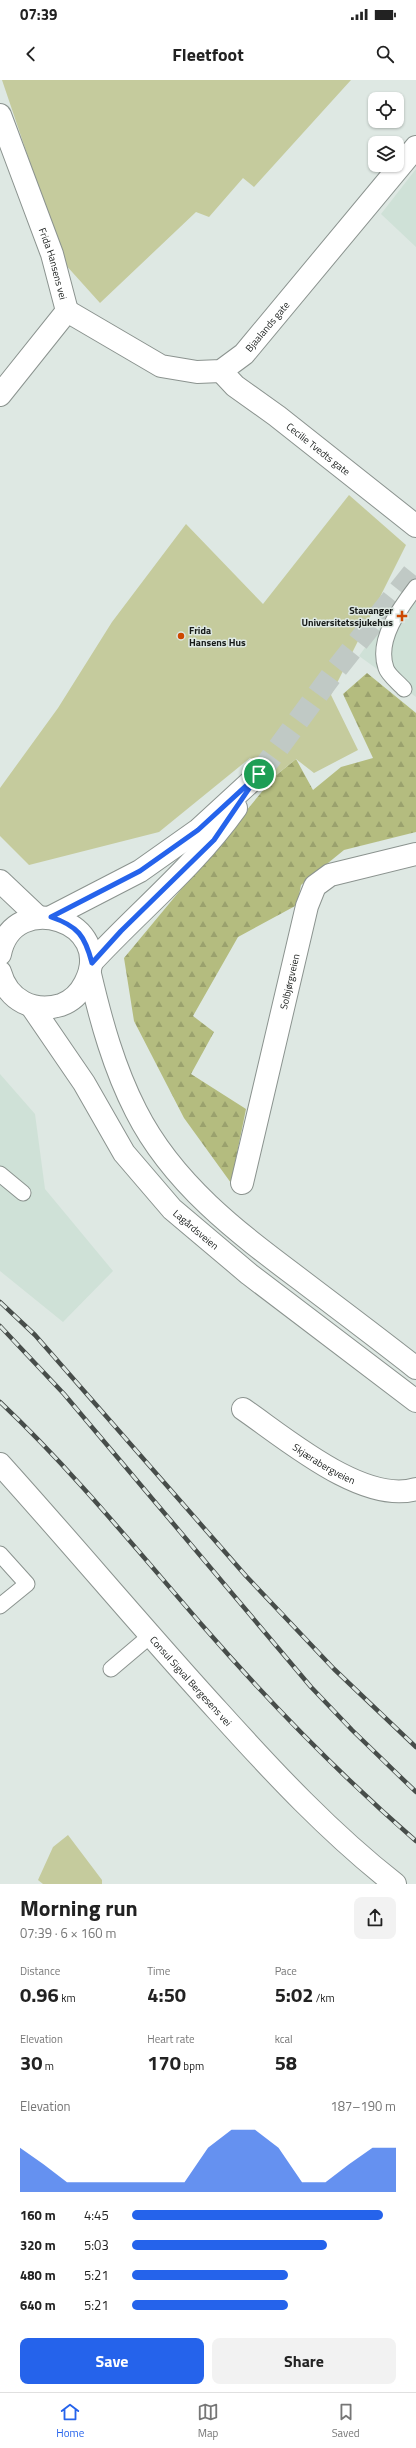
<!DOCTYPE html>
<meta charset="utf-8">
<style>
body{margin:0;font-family:"Titillium Web",sans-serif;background:#f2f2f2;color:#222;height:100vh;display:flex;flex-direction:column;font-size:15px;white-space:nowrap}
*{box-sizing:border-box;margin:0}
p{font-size:13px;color:#767676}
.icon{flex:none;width:22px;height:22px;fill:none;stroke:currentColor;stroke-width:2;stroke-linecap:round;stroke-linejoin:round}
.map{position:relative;height:1804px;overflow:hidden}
.panel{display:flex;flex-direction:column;background:#fff;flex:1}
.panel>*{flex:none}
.tools{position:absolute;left:368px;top:12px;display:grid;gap:8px}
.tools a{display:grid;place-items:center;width:36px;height:36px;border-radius:8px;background:#fff;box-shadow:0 1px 3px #0004;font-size:20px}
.pin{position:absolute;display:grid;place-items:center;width:34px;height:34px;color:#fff;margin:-17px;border:2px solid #fff;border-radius:50%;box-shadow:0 1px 4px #0007}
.round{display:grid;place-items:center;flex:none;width:42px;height:42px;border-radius:8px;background:#f2f2f2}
.overview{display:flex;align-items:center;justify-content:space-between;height:68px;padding:0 20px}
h1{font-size:22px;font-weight:700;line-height:30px}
.metrics{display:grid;grid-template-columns:repeat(3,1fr);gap:6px;height:68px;padding:4px 20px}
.metrics div{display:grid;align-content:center}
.metrics b{font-size:20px;font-weight:700}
.metrics small{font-size:11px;font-weight:400}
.metrics p{font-size:11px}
.chart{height:112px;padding:8px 20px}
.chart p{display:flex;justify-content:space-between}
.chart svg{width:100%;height:72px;margin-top:4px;fill:#2563eb;opacity:.7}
.button{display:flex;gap:8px;margin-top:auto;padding:8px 20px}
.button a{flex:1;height:46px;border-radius:8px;background:#2563eb;color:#fff;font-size:16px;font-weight:700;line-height:46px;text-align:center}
.button a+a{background:#f2f2f2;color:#222}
ul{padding:0 20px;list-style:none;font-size:13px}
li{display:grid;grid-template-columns:64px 48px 1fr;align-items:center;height:30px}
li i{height:10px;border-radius:5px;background:#2563eb}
.status{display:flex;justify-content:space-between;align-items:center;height:28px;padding:0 20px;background:#fff;direction:ltr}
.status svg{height:11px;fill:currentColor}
header{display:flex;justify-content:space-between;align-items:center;height:52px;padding:0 20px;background:#fff;font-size:18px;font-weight:700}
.menu{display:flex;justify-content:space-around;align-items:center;height:56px;border-top:1px solid #e0e0e0;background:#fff;font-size:11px;color:#767676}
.menu a{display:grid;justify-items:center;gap:2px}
.menu .current{color:#2563eb}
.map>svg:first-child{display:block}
.built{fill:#cfe1d7}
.forest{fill:url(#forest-firs)}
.park{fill:#c5cb9d}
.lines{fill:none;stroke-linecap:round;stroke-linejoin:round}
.primary-tunnel{stroke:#c0c9c5;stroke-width:22;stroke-dasharray:22 11;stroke-linecap:butt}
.service-casing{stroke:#8b938f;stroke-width:17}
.minor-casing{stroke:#8b938f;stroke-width:24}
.tertiary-casing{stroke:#8b938f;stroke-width:24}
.primary-casing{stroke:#8b938f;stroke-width:24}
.service{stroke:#fff;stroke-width:15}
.minor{stroke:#fff;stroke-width:22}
.tertiary{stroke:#fff;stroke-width:22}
.primary{stroke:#fff;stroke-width:22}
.rail-casing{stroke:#474d4a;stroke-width:4.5}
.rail{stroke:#dee8e3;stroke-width:3;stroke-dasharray:9;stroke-linecap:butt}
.route-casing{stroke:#fff;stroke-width:8}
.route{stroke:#2563eb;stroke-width:5}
.poi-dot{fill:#cd4800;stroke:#dee8e3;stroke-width:1.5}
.labels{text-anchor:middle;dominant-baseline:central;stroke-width:3;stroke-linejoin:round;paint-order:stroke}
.street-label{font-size:10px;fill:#171b19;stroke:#dee8e3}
.poi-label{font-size:10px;font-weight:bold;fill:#171b19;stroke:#dee8e3;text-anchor:end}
</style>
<div class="status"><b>07:39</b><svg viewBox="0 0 49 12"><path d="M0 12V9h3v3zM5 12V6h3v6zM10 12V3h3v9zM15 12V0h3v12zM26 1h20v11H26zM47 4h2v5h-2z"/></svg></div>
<header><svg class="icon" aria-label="back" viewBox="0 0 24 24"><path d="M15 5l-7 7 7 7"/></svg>Fleetfoot<svg class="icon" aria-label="search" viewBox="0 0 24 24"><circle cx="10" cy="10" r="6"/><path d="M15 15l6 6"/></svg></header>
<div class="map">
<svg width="416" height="1804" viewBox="0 0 416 1804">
<defs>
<pattern id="forest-firs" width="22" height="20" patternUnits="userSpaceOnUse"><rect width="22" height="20" fill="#b4bc7f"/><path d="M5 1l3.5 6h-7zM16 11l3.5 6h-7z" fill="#9aa16d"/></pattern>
</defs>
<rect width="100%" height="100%" fill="#dee8e3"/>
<path class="built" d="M 416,89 L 416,167 L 381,134 Z
M 416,497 L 416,617 L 359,576 Z
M 0,994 L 35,1034 L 45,1109 L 113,1191 L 63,1242 L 0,1191 Z"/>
<path class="forest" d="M 367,593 L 416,633 L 416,752 L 344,770 L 301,805 L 297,825 L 238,857 L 193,936 L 214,952 L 191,994 L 246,1029 L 231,1103 L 184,1038 L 134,941 L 124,878 L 275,696 L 296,679 L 313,710 L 341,687 L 373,678 L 343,614 Z"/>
<path class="park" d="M 2,0 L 351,0 L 254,107 L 243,98 L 209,137 L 196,132 L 100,223 L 64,183 Z
M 349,415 L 406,465 L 331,615 L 358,670 L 314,693 L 296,679 L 275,696 L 250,678 L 159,752 L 29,785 L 0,756 L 0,708 L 58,628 L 112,542 L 186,444 L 263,524 Z
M 68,1755 L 102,1800 L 102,1804 L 43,1804 L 38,1800 L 53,1767 Z"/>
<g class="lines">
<path class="primary-tunnel" d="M 259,694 L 334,592 L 416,489"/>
<g class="service-casing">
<path id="service" d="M 404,609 C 399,603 388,595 386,588 C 376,560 400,528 416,507
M 0,1094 L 23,1113
M 0,1474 L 27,1504 L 0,1526
M 111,1589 L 150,1556"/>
</g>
<g class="minor-casing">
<g id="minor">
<path id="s1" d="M 0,35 L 52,174 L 67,231"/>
<path id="s2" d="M 67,231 L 161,286 L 197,292 L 221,291 L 244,274 L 416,67"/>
<path id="s3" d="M 221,291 L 235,306 L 277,336 L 416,446"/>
<path d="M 0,315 L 67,231"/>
<path id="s4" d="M 242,1103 L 307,826 L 315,806 L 330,795 L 416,774"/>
<path id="s5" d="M 243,1329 C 284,1357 363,1425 416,1409"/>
</g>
</g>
<g class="tertiary-casing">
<g id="tertiary">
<path id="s6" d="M 0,1384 C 74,1466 144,1550 218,1631 C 274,1693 330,1753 395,1804"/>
</g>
</g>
<g class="primary-casing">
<g id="primary">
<path d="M 0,801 L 38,837"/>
<path d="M 51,837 L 140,791 L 198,750 L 259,694"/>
<path d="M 0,874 C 13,808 117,841 85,903 C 80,913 72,921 61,925 C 34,933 8,921 0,892"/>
<path d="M 91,883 C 140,830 194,787 236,728"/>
<path d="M 90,894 C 101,941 114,988 136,1031 C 173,1104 237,1152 301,1200 C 339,1229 378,1258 416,1288"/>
<path id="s7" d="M 32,927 L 84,1003 L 124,1073 L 172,1129 L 249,1194 L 416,1321"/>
</g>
</g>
<use href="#service" class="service"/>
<use href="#minor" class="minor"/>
<use href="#tertiary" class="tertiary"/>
<use href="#primary" class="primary"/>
<g class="rail-casing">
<path id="rail" d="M 0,1222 L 35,1255 L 246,1496 L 334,1589 L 416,1667
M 0,1246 L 64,1314 L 311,1607 L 352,1650 L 416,1712
M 0,1322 C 73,1391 136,1469 202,1545 C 269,1622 339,1694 416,1761"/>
</g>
<use href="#rail" class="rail"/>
</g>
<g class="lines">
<g class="route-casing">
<path id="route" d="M 259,694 L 214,760 L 121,851 L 92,883 C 85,856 78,846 51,837 L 140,791 L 198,750 Z"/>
</g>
<use href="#route" class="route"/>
</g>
<g class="poi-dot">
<path d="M400 530h4v4h4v4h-4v4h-4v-4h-4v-4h4z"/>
<circle cx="181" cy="556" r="4"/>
</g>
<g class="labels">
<g class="street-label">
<text stroke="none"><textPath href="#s1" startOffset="158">Frida Hansens vei</textPath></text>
<text stroke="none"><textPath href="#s2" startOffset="234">Bjaalands gate</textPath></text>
<text stroke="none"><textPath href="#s3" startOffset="125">Cecilie Tvedts gate</textPath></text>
<text stroke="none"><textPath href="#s4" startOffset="207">Solbjørgveien</textPath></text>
<text stroke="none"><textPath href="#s7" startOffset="278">Lagårdsveien</textPath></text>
<text stroke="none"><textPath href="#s5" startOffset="98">Skjærabergveien</textPath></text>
<text stroke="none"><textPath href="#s6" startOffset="289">Consul Sigval Bergesens vei</textPath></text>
</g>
<g class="poi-label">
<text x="393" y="530">Stavanger<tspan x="393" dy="12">Universitetssjukehus</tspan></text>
<text x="189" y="550" text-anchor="start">Frida<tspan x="189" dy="12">Hansens Hus</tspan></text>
</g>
</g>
</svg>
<div class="tools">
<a><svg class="icon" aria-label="locate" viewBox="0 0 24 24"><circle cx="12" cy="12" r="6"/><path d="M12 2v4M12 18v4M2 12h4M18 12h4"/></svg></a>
<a><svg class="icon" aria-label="layers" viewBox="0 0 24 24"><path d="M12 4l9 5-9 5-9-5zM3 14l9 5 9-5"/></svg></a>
</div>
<div class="pin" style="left:259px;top:694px;background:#1e9e55"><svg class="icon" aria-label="arrive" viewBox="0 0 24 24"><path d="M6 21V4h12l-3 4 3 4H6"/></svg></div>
</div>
<section class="panel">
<div class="overview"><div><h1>Morning run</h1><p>07:39 · 6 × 160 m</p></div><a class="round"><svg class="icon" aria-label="share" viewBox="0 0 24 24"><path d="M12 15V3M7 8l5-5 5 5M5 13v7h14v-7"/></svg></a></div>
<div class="metrics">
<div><p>Distance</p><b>0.96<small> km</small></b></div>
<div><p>Time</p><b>4:50</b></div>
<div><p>Pace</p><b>5:02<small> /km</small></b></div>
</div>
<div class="metrics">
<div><p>Elevation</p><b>30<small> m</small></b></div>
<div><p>Heart rate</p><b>170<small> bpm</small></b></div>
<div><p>kcal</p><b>58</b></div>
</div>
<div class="chart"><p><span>Elevation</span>187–190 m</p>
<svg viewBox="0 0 160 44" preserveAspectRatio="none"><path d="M0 44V17L10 27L20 38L30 38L40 38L50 38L60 38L70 38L80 17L90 6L100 6L110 17L120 38L130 38L140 27L150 17L160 17V44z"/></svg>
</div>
<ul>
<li><b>160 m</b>4:45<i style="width:95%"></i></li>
<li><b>320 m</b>5:03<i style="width:74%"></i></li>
<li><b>480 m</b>5:21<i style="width:59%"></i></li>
<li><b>640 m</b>5:21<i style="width:59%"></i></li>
</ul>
<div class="button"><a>Save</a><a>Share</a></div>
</section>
<nav class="menu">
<a class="current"><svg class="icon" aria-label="home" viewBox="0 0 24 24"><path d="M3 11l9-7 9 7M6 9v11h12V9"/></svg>Home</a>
<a><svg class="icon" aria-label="map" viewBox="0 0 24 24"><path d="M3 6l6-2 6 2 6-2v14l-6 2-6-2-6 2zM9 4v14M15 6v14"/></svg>Map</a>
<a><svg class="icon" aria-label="saved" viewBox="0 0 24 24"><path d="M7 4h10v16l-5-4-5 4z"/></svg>Saved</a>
</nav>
